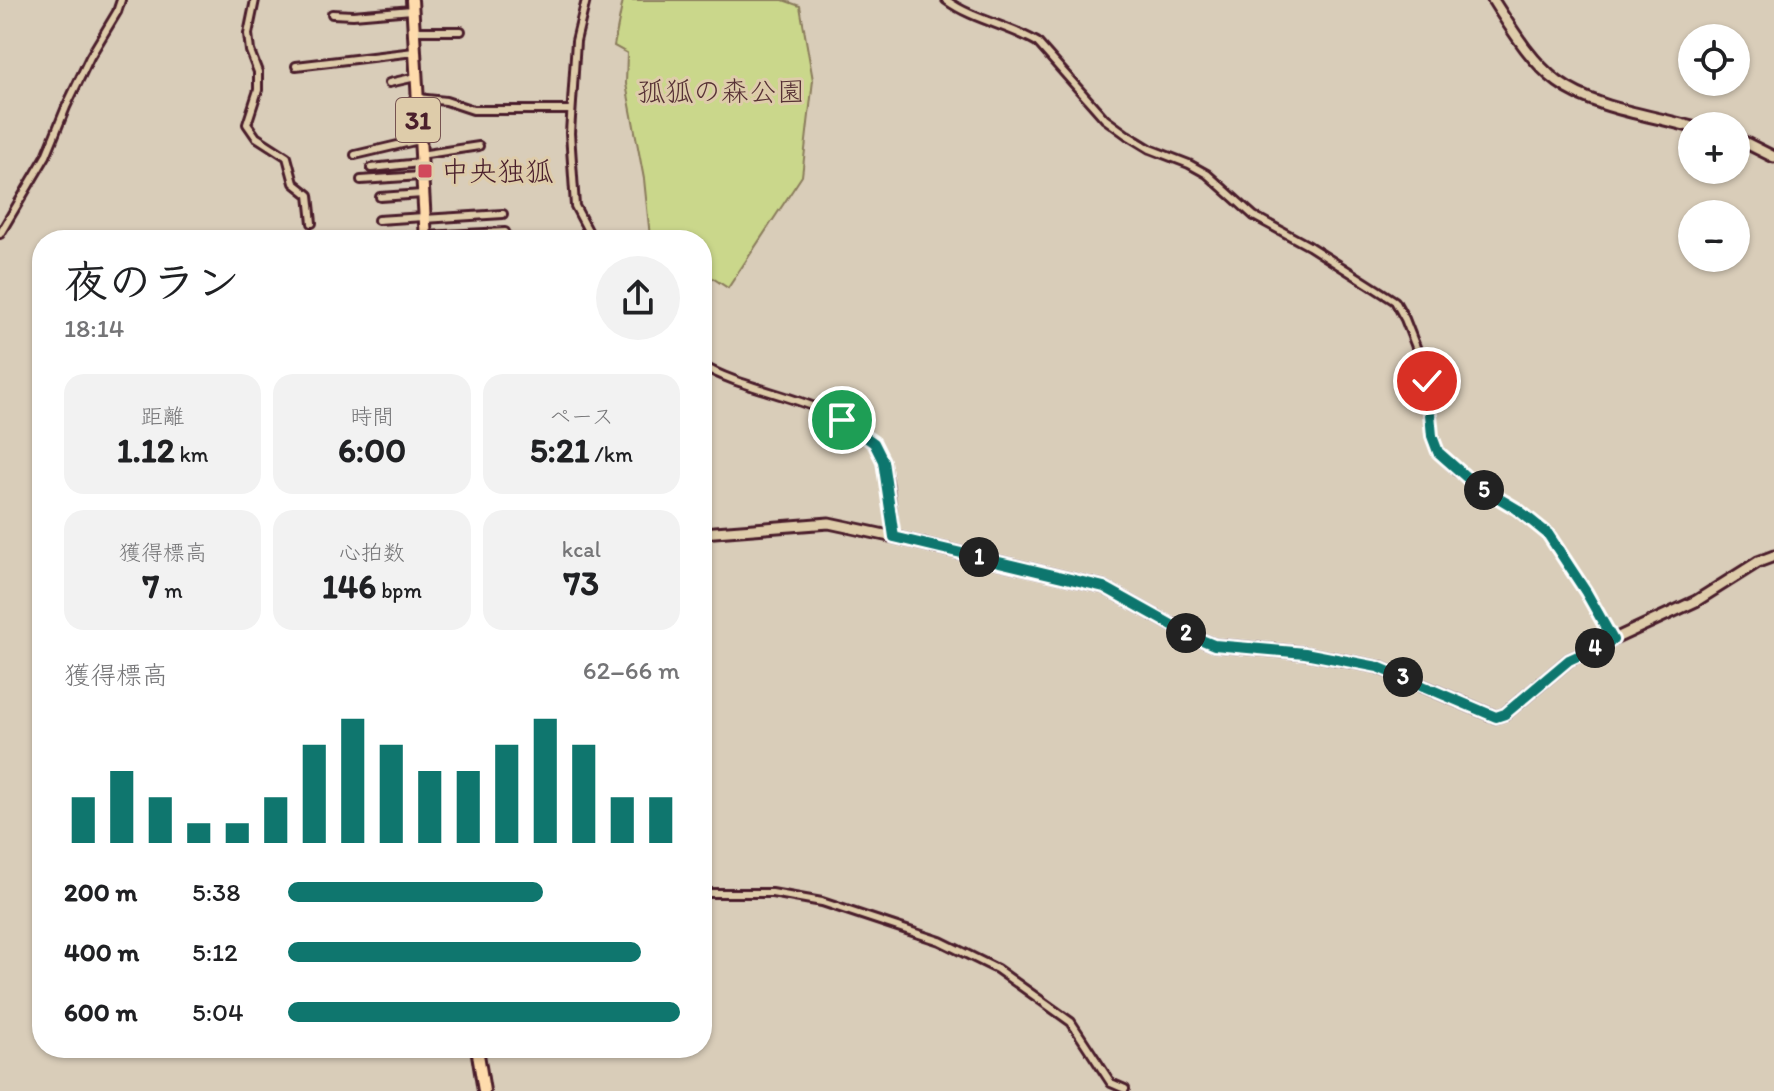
<!DOCTYPE html>
<html lang="ja">
<meta charset="utf-8">
<style>
body{margin:0;font-family:Itim,"Klee One",sans-serif;background:#f2f2f2;color:#202124;height:100vh;display:flex;flex-direction:column;font-size:30px;white-space:nowrap}
*{box-sizing:border-box;margin:0}
p{font-size:26px;color:#757577}
.icon{flex:none;width:44px;height:44px;fill:none;stroke:currentColor;stroke-width:2;stroke-linecap:round;stroke-linejoin:round}
.map{position:relative;flex:1;overflow:hidden}
.drawer{position:absolute;left:32px;top:230px;width:680px;height:828px;display:flex;flex-direction:column;background:#fff;border-radius:32px;box-shadow:0 2px 6px #0004}
.drawer>*{flex:none}
.fabs{position:absolute;left:1678px;top:24px;display:grid;gap:16px}
.fabs a{display:grid;place-items:center;width:72px;height:72px;border-radius:50%;background:#fff;box-shadow:0 2px 6px #0004;font-size:40px}
.pin{position:absolute;display:grid;place-items:center;width:68px;height:68px;color:#fff;margin:-34px;border:4px solid #fff;border-radius:50%;box-shadow:0 2px 8px #0007}
.km{position:absolute;width:40px;height:40px;margin:-20px;border-radius:50%;background:#222;color:#fff;font-size:22px;line-height:40px;text-align:center}
.round{display:grid;place-items:center;flex:none;width:84px;height:84px;border-radius:42px;background:#f2f2f2}
.summary{display:flex;align-items:center;justify-content:space-between;height:136px;padding:0 32px}
h1{font-size:44px;font-weight:800;line-height:60px}
.figures{display:grid;grid-template-columns:repeat(3,1fr);gap:12px;height:136px;padding:8px 32px}
.figures div{display:grid;align-content:center;border-radius:20px;background:#f2f2f2;text-align:center}
.figures b{font-size:34px;font-weight:800}
.figures small{font-size:22px;font-weight:400}
.figures p{font-size:22px}
.chart{height:224px;padding:16px 32px}
.chart p{display:flex;justify-content:space-between}
.chart svg{width:100%;height:144px;margin-top:8px;stroke:#0f766e;stroke-width:6}
ul{padding:0 32px;list-style:none;font-size:26px}
li{display:grid;grid-template-columns:128px 96px 1fr;align-items:center;height:60px}
li i{height:20px;border-radius:10px;background:#0f766e}
.map>svg:first-child{display:block}
.green{fill:#cad78b;stroke:#8a7b5b;stroke-width:2}
.lines{fill:none;stroke-linecap:round;stroke-linejoin:round}
.street-casing{stroke:#4a1f2b;stroke-width:12}
.secondary-casing{stroke:#4a1f2b;stroke-width:15}
.primary-casing{stroke:#4a1f2b;stroke-width:16}
.street{stroke:#deccaa;stroke-width:6}
.secondary{stroke:#deccaa;stroke-width:9}
.primary{stroke:#fedbac;stroke-width:10}
.route-casing{stroke:#fff;stroke-width:16}
.route{stroke:#0f766e;stroke-width:10}
.poi-dot{fill:#d1495b;stroke:#deccaa;stroke-width:3}
.labels{text-anchor:middle;dominant-baseline:central;stroke-width:6;stroke-linejoin:round;paint-order:stroke}
.shield{fill:#deccaa;stroke:#765351;stroke-width:2}
.shield-label{font-size:26px;font-weight:bold;fill:#4a1f2b}
.park-label{font-size:28px;fill:#573135;stroke:#deccaa}
.poi-label{font-size:28px;fill:#4a1f2b;stroke:#deccaa;text-anchor:start}
</style>
<div class="map">
<svg width="1774" height="1091" viewBox="0 0 1774 1091">
<rect width="100%" height="100%" fill="#d9cdb9"/>
<filter id="ink" filterUnits="userSpaceOnUse"><feTurbulence type="fractalNoise" baseFrequency=".0125" numOctaves="2"/><feDisplacementMap in="SourceGraphic" scale="16" xChannelSelector="R" yChannelSelector="G"/><feConvolveMatrix kernelMatrix="1 2 1 2 8 2 1 2 1" color-interpolation-filters="sRGB"/></filter>
<g filter="url(#ink)">
<path class="green" d="M 623,0 L 783,0 L 800,6 L 813,80 L 802,176 L 728,288 L 702,271 L 702,240 L 655,240 L 650,237 L 644,179 L 626,84 L 627,53 L 614,46 Z"/>
<g class="lines">
<g class="street-casing">
<path id="street" d="M 255,0 L 248,34 L 250,51 L 258,72 L 258,90 L 247,124 L 256,137 L 287,157 L 294,183 L 309,195 L 312,223
M 586,0 L 576,41 L 570,133 L 575,206 L 593,240
M 946,0 C 973,20 1008,25 1037,42 L 1105,119 L 1127,135 L 1150,149 L 1189,164 L 1207,174 L 1254,216 L 1309,246 L 1395,301 L 1405,319 L 1425,370 L 1432,436 L 1438,452 L 1458,472 L 1517,509 L 1548,534 L 1586,592 L 1613,640
M 332,14 L 353,15 L 412,10
M 413,31 L 461,31
M 296,66 L 414,52
M 389,83 L 416,77
M 417,98 L 446,101 L 473,110 L 571,110
M 355,155 L 419,140
M 420,155 L 479,146
M 371,168 L 420,163
M 361,180 L 421,176
M 380,197 L 422,194
M 424,219 L 503,214
M 378,220 L 424,217
M 0,234 L 46,156 L 66,107 L 90,57 L 117,12 L 121,0
M 425,236 L 505,232
M 702,365 C 750,396 857,401 881,457 C 891,480 891,512 894,537
M 702,893 L 772,893 L 822,902 L 940,941 L 997,969 L 1071,1022 L 1111,1083 L 1125,1089"/>
</g>
<g class="secondary-casing">
<path id="secondary" d="M 1493,0 C 1511,28 1531,62 1558,82 C 1593,108 1650,115 1692,127
M 1736,138 L 1774,157
M 702,533 L 829,523 L 894,537 L 1104,587 L 1190,635 L 1214,645 L 1305,653 L 1378,667 L 1496,717 L 1505,714 L 1569,660 L 1696,601 L 1758,562 L 1774,556"/>
</g>
<g class="primary-casing">
<path id="primary" d="M 412,0 L 426,240
M 477,1048 L 484,1091"/>
</g>
<use href="#street" class="street"/>
<use href="#secondary" class="secondary"/>
<use href="#primary" class="primary"/>
</g>
</g>
<g class="lines" filter="url(#ink)">
<g class="route-casing">
<path id="route" d="M 842,420 L 874,443 L 883,461 L 894,537 L 1104,587 L 1190,635 L 1214,645 L 1305,653 L 1378,667 L 1496,717 L 1505,714 L 1569,660 L 1613,640 L 1586,592 L 1548,534 L 1517,509 L 1473,483 L 1438,452 L 1432,436 L 1427,381"/>
</g>
<use href="#route" class="route"/>
</g>
<rect class="poi-dot" x="417" y="163" width="16" height="16" rx="4"/>
<g class="labels">
<rect class="shield" x="396" y="98" width="44" height="44" rx="6"/>
<g class="shield-label">
<text x="418" y="120">31</text>
</g>
<g class="park-label">
<text x="721" y="91">孤狐の森公園</text>
</g>
<g class="poi-label">
<text x="441" y="171">中央独狐</text>
</g>
</g>
</svg>
<div class="fabs">
<a><svg class="icon" aria-label="locate" viewBox="0 0 24 24"><circle cx="12" cy="12" r="6"/><path d="M12 2v4M12 18v4M2 12h4M18 12h4"/></svg></a>
<a>+</a>
<a>−</a>
</div>
<div class="pin" style="left:842px;top:420px;background:#1e9e55"><svg class="icon" aria-label="arrive" viewBox="0 0 24 24"><path d="M6 21V4h12l-3 4 3 4H6"/></svg></div>
<div class="pin" style="left:1427px;top:381px;background:#d93025"><svg class="icon" aria-label="check" viewBox="0 0 24 24"><path d="M5 12l5 5 9-10"/></svg></div>
<b class="km" style="left:979px;top:557px">1</b>
<b class="km" style="left:1186px;top:633px">2</b>
<b class="km" style="left:1403px;top:677px">3</b>
<b class="km" style="left:1595px;top:648px">4</b>
<b class="km" style="left:1484px;top:490px">5</b>
<section class="drawer">
<div class="summary"><div><h1>夜のラン</h1><p>18:14</p></div><a class="round"><svg class="icon" aria-label="share" viewBox="0 0 24 24"><path d="M12 15V3M7 8l5-5 5 5M5 13v7h14v-7"/></svg></a></div>
<div class="figures">
<div><p>距離</p><b>1.12<small> km</small></b></div>
<div><p>時間</p><b>6:00</b></div>
<div><p>ペース</p><b>5:21<small> /km</small></b></div>
</div>
<div class="figures">
<div><p>獲得標高</p><b>7<small> m</small></b></div>
<div><p>心拍数</p><b>146<small> bpm</small></b></div>
<div><p>kcal</p><b>73</b></div>
</div>
<div class="chart"><p><span>獲得標高</span>62–66 m</p>
<svg viewBox="0 0 160 44" preserveAspectRatio="none"><path d="M5 44V30M15 44V22M25 44V30M35 44V38M45 44V38M55 44V30M65 44V14M75 44V6M85 44V14M95 44V22M105 44V22M115 44V14M125 44V6M135 44V14M145 44V30M155 44V30"/></svg>
</div>
<ul>
<li><b>200 m</b>5:38<i style="width:65%"></i></li>
<li><b>400 m</b>5:12<i style="width:90%"></i></li>
<li><b>600 m</b>5:04<i style="width:100%"></i></li>
</ul>
</section>
</div>
